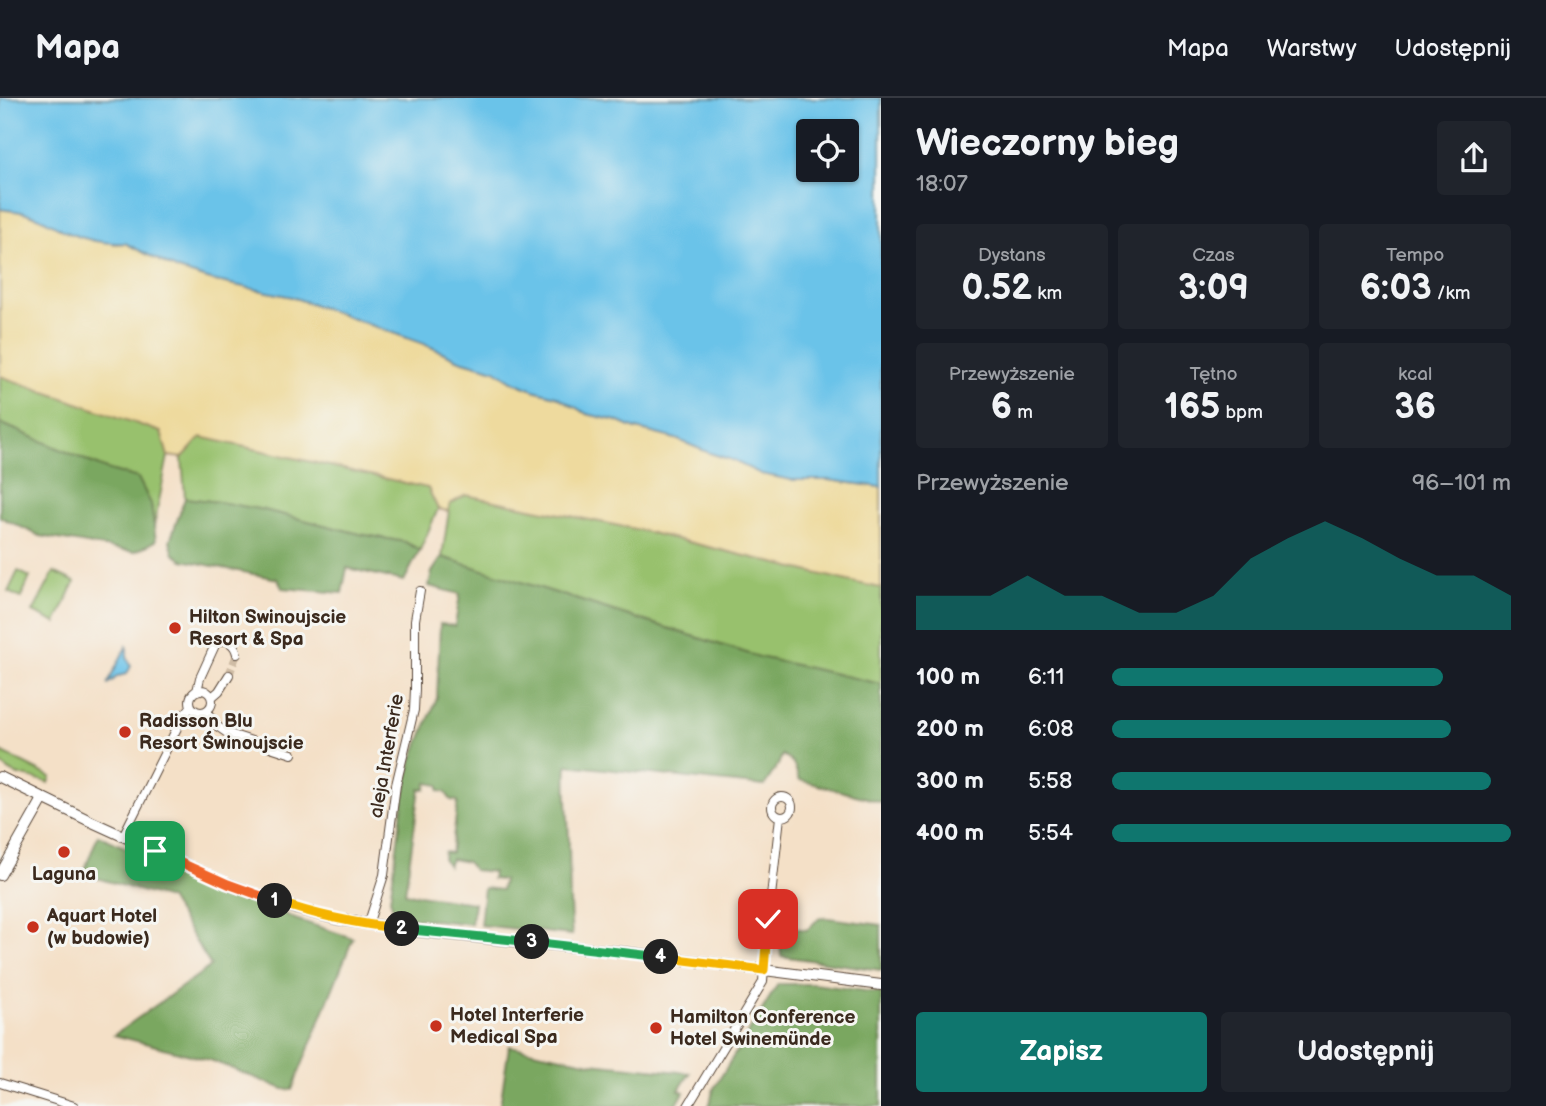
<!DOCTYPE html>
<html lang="pl">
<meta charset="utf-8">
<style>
body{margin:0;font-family:"Balsamiq Sans",sans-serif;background:#20242c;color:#f1f3f6;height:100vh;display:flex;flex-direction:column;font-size:26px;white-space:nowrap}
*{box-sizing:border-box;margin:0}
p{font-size:23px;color:#9ea1a6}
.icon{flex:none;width:38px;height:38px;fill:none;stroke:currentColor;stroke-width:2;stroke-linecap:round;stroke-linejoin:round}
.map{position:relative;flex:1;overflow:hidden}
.panel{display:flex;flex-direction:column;background:#171b24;width:665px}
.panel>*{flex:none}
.buttons{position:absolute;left:796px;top:21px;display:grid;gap:14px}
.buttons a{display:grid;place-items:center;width:63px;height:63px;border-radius:7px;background:#171b24;box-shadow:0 2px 5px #0004;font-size:35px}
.pin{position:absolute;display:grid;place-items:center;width:60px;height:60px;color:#fff;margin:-30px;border-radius:14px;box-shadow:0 4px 10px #0006}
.km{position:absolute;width:35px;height:35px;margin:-18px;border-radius:50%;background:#222;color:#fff;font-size:19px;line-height:35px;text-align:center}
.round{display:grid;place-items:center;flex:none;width:74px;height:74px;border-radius:7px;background:#20242c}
.overview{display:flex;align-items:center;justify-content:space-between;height:119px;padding:0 35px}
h1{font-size:38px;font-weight:600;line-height:52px}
.figures{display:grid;grid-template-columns:repeat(3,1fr);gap:10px;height:119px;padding:7px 35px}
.figures div{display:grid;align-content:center;border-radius:7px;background:#20242c;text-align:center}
.figures b{font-size:35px;font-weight:600}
.figures small{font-size:19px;font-weight:400}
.figures p{font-size:19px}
.chart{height:196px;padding:14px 35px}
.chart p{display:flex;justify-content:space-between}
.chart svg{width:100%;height:126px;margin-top:7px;fill:#0f766e;opacity:.7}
.action{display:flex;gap:14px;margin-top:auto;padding:14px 35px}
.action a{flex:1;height:80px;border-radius:7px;background:#0f766e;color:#fff;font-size:28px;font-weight:600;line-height:80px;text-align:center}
.action a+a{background:#20242c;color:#f1f3f6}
ul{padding:0 35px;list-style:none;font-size:23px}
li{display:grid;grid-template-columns:112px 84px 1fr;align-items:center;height:52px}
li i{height:18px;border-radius:9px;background:#0f766e}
header{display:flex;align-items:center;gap:42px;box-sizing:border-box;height:98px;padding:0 35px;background:#171b24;border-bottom:2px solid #363941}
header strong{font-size:33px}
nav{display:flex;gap:38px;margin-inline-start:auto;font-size:24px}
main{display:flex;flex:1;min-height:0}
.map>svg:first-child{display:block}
.green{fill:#98c16d;stroke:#6a7646;stroke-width:2}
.forest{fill:#7aa760;stroke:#5a683f;stroke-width:2}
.sand{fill:#eeda9e;stroke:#94825e;stroke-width:2}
.water{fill:#6bc3e9;stroke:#537684;stroke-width:2;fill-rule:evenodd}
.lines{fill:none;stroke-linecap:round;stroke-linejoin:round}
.minor-tunnel{stroke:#cfbca5;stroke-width:8;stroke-dasharray:8 4;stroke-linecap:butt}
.minor-casing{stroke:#574537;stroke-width:10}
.tertiary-casing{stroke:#574537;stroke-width:12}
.minor{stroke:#fff;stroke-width:8}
.tertiary{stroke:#fff;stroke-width:10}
.split-1-casing{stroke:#fff;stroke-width:14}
.split-2-casing{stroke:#fff;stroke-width:14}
.split-3-casing{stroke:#fff;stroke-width:14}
.split-4-casing{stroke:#fff;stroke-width:14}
.split-5-casing{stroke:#fff;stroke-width:14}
.split-1{stroke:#f0652b;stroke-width:9}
.split-2{stroke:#f5b400;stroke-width:9}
.split-3{stroke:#22a559;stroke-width:9}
.split-4{stroke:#22a559;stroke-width:9}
.split-5{stroke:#f5b400;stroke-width:9}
.poi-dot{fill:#c8321e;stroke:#f6f6f2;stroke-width:2.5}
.labels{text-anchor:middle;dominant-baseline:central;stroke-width:6;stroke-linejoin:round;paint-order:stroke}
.poi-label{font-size:19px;font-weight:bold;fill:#3b2a1e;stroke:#f6f6f2;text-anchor:start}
.street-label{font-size:19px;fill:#3b2a1e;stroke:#f6f6f2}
</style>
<header>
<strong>Mapa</strong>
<nav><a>Mapa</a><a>Warstwy</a><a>Udostępnij</a></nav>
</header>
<main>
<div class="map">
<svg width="881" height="1008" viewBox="0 0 881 1008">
<rect width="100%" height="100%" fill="#f6f6f2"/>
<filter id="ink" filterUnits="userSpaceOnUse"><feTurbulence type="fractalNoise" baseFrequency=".0143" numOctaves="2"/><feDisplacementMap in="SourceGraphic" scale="14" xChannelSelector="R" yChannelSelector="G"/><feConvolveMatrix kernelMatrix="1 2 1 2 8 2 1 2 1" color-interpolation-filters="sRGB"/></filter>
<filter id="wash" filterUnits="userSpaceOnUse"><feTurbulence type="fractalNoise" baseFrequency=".00686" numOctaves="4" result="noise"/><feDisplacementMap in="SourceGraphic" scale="28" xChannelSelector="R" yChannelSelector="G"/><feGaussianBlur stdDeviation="1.57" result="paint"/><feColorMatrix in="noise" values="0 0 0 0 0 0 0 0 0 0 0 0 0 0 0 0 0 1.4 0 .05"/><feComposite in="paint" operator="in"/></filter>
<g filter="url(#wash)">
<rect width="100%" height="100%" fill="#f4e0c7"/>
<path class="green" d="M 0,278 L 161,334 L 168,358 L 154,428 L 151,406 L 138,380 L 106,371 L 0,325 Z
M 201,339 L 428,390 L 438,411 L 420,452 L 405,444 L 360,436 L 264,412 L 219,404 L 185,400 L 182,360 Z
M 466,397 L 635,431 L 852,484 L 881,490 L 881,586 L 759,559 L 442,459 L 450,406 Z
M 18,473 L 30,479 L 21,500 L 8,494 Z
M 54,474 L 75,484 L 56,525 L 33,514 Z
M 1,654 L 51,679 L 49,685 C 30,677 15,682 0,664 Z"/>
<path class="forest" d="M 0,325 L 106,371 L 138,380 L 151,406 L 156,443 L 134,454 L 40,438 L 0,419 Z
M 185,400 L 219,404 L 264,412 L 360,436 L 405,444 L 420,452 L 404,483 L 347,470 L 342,495 L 282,490 L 278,481 L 183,462 L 174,456 L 170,443 Z
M 442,459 L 759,559 L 881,586 L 881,704 L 799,682 C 795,670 795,663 782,657 L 778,667 L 764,688 L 567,667 C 565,694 569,722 569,749 C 570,779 569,807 572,837 L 480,827 L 484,790 L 501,792 L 503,782 L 492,781 L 493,774 L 473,772 L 467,764 L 451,761 L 448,768 L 443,761 L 444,754 L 451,755 L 458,703 L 451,702 L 445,694 L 439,693 L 439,687 L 427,685 L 426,691 L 420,691 L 405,795 L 474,805 L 471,826 L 395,818 L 390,801 L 403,705 L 411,665 L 437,600 L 440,526 L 455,528 L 460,496 L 429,488 L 432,474 Z
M 98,737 L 189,779 L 269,808 L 295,821 L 353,840 L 292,992 L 283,991 L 213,963 L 114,937 L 211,868 L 169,801 L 83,776 Z
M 820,819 L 881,827 L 881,872 L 781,858 L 779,828 L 807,832 Z
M 778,886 L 814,886 L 881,895 L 881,1008 L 709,1008 L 714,990 Z
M 509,948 L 591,965 L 690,975 L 679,992 L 684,994 L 676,1008 L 500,1008 Z"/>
<path class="sand" d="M 0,111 L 24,114 L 52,125 L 115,146 L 125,145 L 178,172 L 211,182 L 293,199 L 424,246 L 460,262 L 495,272 L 512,283 L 533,292 L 556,298 L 587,316 L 617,323 L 633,330 L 676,341 L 710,355 L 732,362 L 762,376 L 792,382 L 828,382 L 881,389 L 881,490 L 852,484 L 635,431 L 466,397 L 450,406 L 448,413 L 438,411 L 428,390 L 201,339 L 182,360 L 168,358 L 161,334 L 0,278 Z"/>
<path class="water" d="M 0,0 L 881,0 L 881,389 L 828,382 L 792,382 L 761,376 L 732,362 L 710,355 L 676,341 L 633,330 L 617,323 L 587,316 L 556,298 L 533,292 L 512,283 L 495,272 L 460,262 L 424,246 L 292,199 L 211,182 L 178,172 L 125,145 C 107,146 86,142 69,135 C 57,129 46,122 33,117 C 23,113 11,113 0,111 ZM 847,33 L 847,72 L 808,72 L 808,33 Z
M 127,547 L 127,559 L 131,568 L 127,576 L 118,578 L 107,587 Z"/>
</g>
<g filter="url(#ink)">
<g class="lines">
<path class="minor-tunnel" d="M 229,577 L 237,556"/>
<g class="minor-casing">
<path id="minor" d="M190 603a11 11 0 1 1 22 0a11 11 0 1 1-22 0Z
M 197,593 L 200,580 L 216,545 C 226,539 235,546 237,556
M 212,599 L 219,593 L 229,577
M 207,613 L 214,626 L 227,635 L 292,656
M772 709a10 10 0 1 1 20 0a10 10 0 1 1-20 0Z
M 123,738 L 183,618 L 191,609
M 368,827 L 384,777 L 396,687 L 414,612 L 415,591 L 415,522 L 420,493
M 0,985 L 74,1008
M 688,1008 L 763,884 L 765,851 L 780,719"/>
</g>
<g class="tertiary-casing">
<path id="tertiary" d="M 0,679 L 90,723 L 228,786 L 297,811 L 336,821 L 413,833 L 624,854 L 881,887
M 0,777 L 43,701"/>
</g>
<use href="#minor" class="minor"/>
<use href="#tertiary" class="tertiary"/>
</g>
</g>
<g class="lines" filter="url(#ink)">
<g class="split-1-casing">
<path id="split-1" d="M 155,753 L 228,786 L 275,803"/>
</g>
<g class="split-2-casing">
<path id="split-2" d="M 275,803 C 317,818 359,826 402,831"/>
</g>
<g class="split-3-casing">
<path id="split-3" d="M 402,831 L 532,844"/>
</g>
<g class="split-4-casing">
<path id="split-4" d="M 532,844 L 661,859"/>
</g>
<g class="split-5-casing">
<path id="split-5" d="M 661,859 L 764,872 L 768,821"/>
</g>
<use href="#split-1" class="split-1"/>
<use href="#split-2" class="split-2"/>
<use href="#split-3" class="split-3"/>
<use href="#split-4" class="split-4"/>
<use href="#split-5" class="split-5"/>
</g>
<g class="poi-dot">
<circle cx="175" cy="530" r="7"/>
<circle cx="125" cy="634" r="7"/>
<circle cx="64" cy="754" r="7"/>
<circle cx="33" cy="829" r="7"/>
<circle cx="436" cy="928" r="7"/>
<circle cx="656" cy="930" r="7"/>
</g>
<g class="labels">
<g class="poi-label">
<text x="189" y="519">Hilton Swinoujscie<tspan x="189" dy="22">Resort &amp; Spa</tspan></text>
<text x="139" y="623">Radisson Blu<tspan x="139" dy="22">Resort Świnoujscie</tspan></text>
<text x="64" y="776" text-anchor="middle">Laguna</text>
<text x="47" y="818">Aquart Hotel<tspan x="47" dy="22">(w budowie)</tspan></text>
<text x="450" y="917">Hotel Interferie<tspan x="450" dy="22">Medical Spa</tspan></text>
<text x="670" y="919">Hamilton Conference<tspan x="670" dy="22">Hotel Swinemünde</tspan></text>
</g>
<g class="street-label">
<text transform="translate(387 658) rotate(-80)">aleja Interferie</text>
</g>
</g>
</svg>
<div class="buttons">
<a><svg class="icon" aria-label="locate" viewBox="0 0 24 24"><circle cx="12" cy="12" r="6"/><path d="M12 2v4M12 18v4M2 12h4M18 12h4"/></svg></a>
</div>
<div class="pin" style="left:155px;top:753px;background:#1e9e55"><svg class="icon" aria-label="arrive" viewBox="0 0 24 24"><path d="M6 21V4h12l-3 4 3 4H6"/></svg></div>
<div class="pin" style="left:768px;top:821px;background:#d93025"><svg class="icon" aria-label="check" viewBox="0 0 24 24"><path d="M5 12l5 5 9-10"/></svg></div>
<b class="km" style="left:275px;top:803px">1</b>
<b class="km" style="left:402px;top:831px">2</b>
<b class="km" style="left:532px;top:844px">3</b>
<b class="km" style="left:661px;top:859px">4</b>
</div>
<section class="panel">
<div class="overview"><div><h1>Wieczorny bieg</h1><p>18:07</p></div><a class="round"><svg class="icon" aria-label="share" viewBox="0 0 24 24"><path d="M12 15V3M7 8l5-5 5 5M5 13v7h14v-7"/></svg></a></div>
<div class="figures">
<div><p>Dystans</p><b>0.52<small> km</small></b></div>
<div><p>Czas</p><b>3:09</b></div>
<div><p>Tempo</p><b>6:03<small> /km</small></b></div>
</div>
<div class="figures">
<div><p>Przewyższenie</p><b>6<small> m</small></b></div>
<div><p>Tętno</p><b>165<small> bpm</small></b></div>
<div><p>kcal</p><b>36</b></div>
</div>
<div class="chart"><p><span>Przewyższenie</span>96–101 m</p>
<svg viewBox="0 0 160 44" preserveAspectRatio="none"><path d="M0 44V32L10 32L20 32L30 25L40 32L50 32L60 38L70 38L80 32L90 19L100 12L110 6L120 12L130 19L140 25L150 25L160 32V44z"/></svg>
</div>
<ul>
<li><b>100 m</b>6:11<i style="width:83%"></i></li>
<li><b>200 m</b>6:08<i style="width:85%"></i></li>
<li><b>300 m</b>5:58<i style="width:95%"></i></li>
<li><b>400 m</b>5:54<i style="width:100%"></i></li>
</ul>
<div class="action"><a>Zapisz</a><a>Udostępnij</a></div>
</section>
</main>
